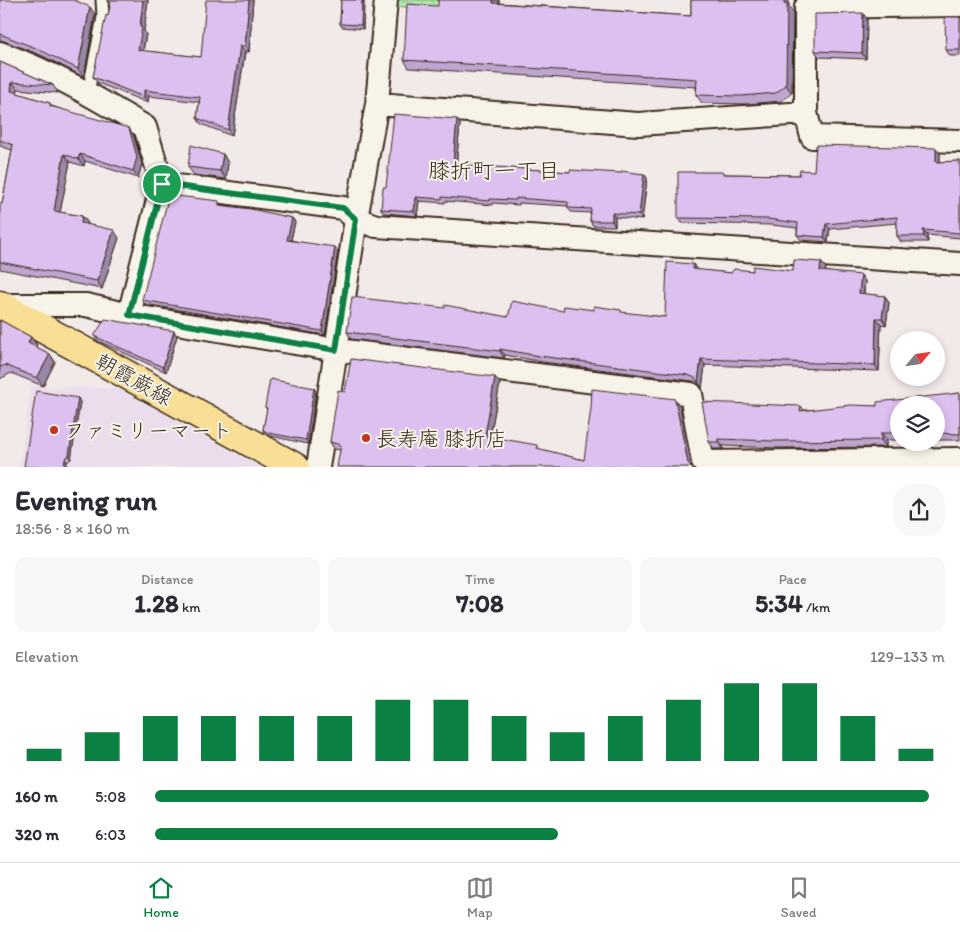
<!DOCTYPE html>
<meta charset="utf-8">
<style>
body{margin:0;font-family:Itim,"Klee One",sans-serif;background:#f7f7f7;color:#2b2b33;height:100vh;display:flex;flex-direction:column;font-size:19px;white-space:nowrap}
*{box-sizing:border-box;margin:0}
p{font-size:16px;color:#7c7c81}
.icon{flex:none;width:28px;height:28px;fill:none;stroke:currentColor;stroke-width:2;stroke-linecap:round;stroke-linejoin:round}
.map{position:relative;height:467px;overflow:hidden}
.drawer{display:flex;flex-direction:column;background:#fff;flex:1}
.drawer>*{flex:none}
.needle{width:32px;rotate:61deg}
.controls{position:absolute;left:890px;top:331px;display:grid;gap:10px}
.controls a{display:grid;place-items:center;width:55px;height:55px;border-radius:50%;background:#fff;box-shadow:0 2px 8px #0003;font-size:25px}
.pin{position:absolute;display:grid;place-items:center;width:42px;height:42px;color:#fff;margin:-21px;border:2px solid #fff;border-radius:50%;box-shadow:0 1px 5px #0007}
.round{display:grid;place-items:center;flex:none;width:52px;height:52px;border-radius:20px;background:#f7f7f7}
.overview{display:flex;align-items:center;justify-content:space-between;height:85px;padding:0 15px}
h1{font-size:28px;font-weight:800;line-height:38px}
.metrics{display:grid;grid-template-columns:repeat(3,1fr);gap:8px;height:85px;padding:5px 15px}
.metrics div{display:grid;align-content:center;border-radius:12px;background:#f7f7f7;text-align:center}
.metrics b{font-size:25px;font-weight:800}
.metrics small{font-size:14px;font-weight:400}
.metrics p{font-size:14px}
.chart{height:140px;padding:10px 15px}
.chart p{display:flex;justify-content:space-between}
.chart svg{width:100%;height:90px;margin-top:5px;stroke:#0b8043;stroke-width:6}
ul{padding:0 15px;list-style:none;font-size:16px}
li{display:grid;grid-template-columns:80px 60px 1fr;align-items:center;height:38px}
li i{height:12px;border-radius:6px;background:#0b8043}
.menu{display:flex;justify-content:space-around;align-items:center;height:70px;border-top:1px solid #e1e1e2;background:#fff;font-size:14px;color:#7c7c81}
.menu a{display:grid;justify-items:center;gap:2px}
.menu .selected{color:#0b8043}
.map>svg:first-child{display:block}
.built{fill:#ebddeb}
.park{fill:url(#park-dots);stroke:#768a66}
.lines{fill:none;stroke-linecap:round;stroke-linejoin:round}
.lane-casing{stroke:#3b2a1e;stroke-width:15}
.street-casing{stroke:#3b2a1e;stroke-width:26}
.primary-casing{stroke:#3b2a1e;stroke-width:31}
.lane{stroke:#f7f3e8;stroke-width:11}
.street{stroke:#f7f3e8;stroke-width:22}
.primary{stroke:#f9df96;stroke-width:28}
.wall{fill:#bda5ce;stroke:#3b2a1e}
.shaded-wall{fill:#9a86a7;stroke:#3b2a1e}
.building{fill:#dcc0ef;stroke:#3b2a1e}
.route-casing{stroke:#fff;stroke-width:10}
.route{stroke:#0b8043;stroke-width:6}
.poi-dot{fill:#c8321e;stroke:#f7f3e8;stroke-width:2}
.labels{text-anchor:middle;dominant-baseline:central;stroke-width:4;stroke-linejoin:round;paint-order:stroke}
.street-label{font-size:21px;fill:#3b2a1e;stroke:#f7f3e8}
.poi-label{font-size:21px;fill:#3b2a1e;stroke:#f7f3e8;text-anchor:start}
.neighbourhood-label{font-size:22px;fill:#3b2a1e;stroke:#f7f3e8}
</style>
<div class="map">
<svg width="960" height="467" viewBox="0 0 960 467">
<defs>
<pattern id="park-dots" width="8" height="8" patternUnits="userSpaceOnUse" patternTransform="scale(1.25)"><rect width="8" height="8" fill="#b0eaaf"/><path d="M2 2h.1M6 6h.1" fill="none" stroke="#98c996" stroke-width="1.8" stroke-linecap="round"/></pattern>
</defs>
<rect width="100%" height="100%" fill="#f2e9e9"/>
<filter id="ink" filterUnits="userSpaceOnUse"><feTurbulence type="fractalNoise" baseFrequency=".02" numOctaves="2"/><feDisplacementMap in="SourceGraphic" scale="10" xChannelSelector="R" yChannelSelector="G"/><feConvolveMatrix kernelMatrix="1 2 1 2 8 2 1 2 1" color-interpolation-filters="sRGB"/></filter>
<g filter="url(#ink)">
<path class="built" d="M 31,387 L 117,388 L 260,467 L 20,467 Z"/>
<path class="park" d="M 386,0 L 443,0 L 443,9 L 385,6 Z"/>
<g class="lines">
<g class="lane-casing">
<path id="lane" d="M 88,93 L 103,17 L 102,0"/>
</g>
<g class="street-casing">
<path id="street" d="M 0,53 C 51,71 98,99 145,127 L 162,184 L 129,315
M 377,104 L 638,124 L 806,113 L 812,137 L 960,141
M 806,113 L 806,7 L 960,5
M 162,184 L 343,208 L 356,219 L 376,226 L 960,264
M 0,305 L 86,305 L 129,315 L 337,350 L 691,394 L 703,462 L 960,459
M 318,467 L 356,219 L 377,104 L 386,0"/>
</g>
<g class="primary-casing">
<path id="primary" d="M 0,305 L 295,467"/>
</g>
<use href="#lane" class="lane"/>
<use href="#street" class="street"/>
<use href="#primary" class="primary"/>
</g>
<path class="wall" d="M 0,0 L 95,14 L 84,77 L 43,56 L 4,41 L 0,40 Z
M 148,0 L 144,31 L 146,34 L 143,51 L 201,57 L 253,0 L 249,52 L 245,52 L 232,136 L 201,124 L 197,118 L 199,102 L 149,96 L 148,103 L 98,83 L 93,77 L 108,16 Z
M 341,0 L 363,0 L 364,2 L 363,29 L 342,27 L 340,24 Z
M 499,0 L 499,3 L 691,16 L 691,0 L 788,0 L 789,6 L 793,12 L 792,93 L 782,101 L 746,104 L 702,103 L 696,95 L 696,87 L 409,68 L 404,60 L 438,6 Z
M 960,17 L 960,56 L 950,56 L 946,50 Z
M 867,19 L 866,59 L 819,57 L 815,51 Z
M 0,62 L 53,85 L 58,93 L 18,89 L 17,93 L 50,103 L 52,106 L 134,136 L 142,164 L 138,178 L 85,161 L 84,166 L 70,162 L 60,212 L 82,216 L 88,223 L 87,225 L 119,238 L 102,289 L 0,269 L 0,203 L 2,204 L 12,150 L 0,146 Z
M 460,124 L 456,165 L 570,172 L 644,174 L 647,178 L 642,220 L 615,217 L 615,226 L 593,226 L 590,221 L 591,213 L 571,212 L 568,208 L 568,206 L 519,203 L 519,205 L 493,203 L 493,205 L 445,201 L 445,203 L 419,201 L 417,216 L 384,213 L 381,209 L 386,187 Z
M 936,148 L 940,154 L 940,162 L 960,161 L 960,238 L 927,235 L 928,242 L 901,242 L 897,236 L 897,223 L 830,229 L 828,242 L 801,240 L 797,235 L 797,228 L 772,225 L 682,223 L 678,218 L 724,174 L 799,175 L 814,171 Z
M 223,154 L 228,163 L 226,179 L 194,175 L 188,167 Z
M 222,205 L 292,218 L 295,222 L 291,240 L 338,251 L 325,335 L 145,304 L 142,300 Z
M 821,262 L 826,268 L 825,271 L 865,281 L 864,294 L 885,296 L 889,303 L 886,325 L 881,324 L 879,371 L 705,365 L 702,388 L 699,384 L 693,381 L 543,362 L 505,355 L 504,358 L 351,339 L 347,332 L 563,311 L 623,313 L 665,317 L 697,270 L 731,273 L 753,271 L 793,271 Z
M 0,320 L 31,337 L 37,345 L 36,347 L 50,354 L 55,362 L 43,386 L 11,373 L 0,379 Z
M 94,336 L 177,336 L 166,372 L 98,341 Z
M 500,383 L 490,437 L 584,460 L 680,406 L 692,467 L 340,450 L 334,449 L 330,442 L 345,392 Z
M 314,388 L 316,392 L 308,444 L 271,436 L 265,433 L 263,430 L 267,410 L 265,407 Z
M 960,393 L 960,440 L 936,440 L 936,405 L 899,405 L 899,440 L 886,440 L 886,447 L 779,448 L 723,446 L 723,449 L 714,449 L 709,442 L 801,406 L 804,410 L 877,406 Z
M 80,402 L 71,459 L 67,462 L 66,467 L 24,467 Z"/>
<path class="shaded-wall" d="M 143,0 L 148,0 L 144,31 L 146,34 L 142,56 L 138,50 Z
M 249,0 L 253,0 L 249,52 L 245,46 Z
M 362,0 L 363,0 L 364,2 L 363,29 L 361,25 Z
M 493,0 L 499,0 L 499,11 L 493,3 Z
M 784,0 L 788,0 L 789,6 L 793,12 L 792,93 L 786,85 L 784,4 Z
M 90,7 L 95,14 L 84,77 L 78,69 Z
M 863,13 L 867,19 L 866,59 L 862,53 Z
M 240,46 L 245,52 L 232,136 L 228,130 Z
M 12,82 L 18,89 L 16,99 L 11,91 Z
M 144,90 L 149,96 L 148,103 L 144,97 Z
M 457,119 L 460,124 L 456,169 L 453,164 Z
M 129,128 L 134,136 L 142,164 L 138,178 L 133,171 Z
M 936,148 L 940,154 L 940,167 L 936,162 Z
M 64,154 L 70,162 L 59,218 L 54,211 Z
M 80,154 L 85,161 L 84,166 L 78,159 Z
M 223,154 L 228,163 L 226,179 L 220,171 Z
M 644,174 L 647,178 L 642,220 L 639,215 Z
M 416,197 L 419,201 L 417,216 L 414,211 Z
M 612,213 L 615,217 L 615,226 L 612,221 Z
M 82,216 L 88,223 L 86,231 L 81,223 Z
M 292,218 L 295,222 L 290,244 L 287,240 Z
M 826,224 L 830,229 L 828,242 L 824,237 Z
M 114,230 L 119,238 L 102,289 L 97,281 Z
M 923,230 L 927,235 L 928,242 L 924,236 Z
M 335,247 L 338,251 L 325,335 L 322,331 Z
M 821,262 L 826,268 L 825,277 L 820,271 Z
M 693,264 L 697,270 L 693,269 Z
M 861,275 L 865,281 L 863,299 L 859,293 Z
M 885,296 L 889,303 L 886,325 L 882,318 Z
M 876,318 L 881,324 L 879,371 L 875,365 Z
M 174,331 L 177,336 L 166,372 L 163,367 Z
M 31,337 L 37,345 L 34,351 L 28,343 Z
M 500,349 L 505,355 L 504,358 L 500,351 Z
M 50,354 L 55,362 L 43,386 L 37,378 Z
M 701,359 L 705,365 L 702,388 L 698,382 Z
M 495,377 L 500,383 L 489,442 L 485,436 Z
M 314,388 L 316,392 L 308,444 L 306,440 Z
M 78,398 L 80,402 L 71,459 L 69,455 Z
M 675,399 L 680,406 L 692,467 L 688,463 Z
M 881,433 L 886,440 L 886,447 L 881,440 Z
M 718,439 L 723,446 L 723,449 L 718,442 Z
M 65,459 L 67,462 L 66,467 L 64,467 Z"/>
<path class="building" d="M 0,0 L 74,0 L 90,7 L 78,69 L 38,49 L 0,34 Z
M 111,0 L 143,0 L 140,27 L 142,28 L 138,50 L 201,57 L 206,0 L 249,0 L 245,46 L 240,46 L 228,130 L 197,118 L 200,97 L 144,90 L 144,97 L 93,77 L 106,15 L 108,16 Z
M 341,0 L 362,0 L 361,25 L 340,24 Z
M 438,0 L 493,0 L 493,3 L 691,16 L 691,0 L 784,0 L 784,4 L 787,4 L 786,85 L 776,93 L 741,96 L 696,95 L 697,79 L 404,60 L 407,4 L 438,6 Z
M 863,13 L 862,53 L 815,51 L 815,14 Z
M 945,17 L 960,17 L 960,50 L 946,50 Z
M 0,62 L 53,85 L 12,82 L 11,91 L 50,103 L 50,106 L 129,128 L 137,157 L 133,171 L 80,154 L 78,159 L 64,154 L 54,211 L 82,216 L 81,223 L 114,230 L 97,281 L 0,262 L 0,203 L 2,204 L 13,145 L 0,140 Z
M 394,114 L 457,119 L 453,164 L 570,172 L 570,170 L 621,173 L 621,171 L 644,174 L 639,215 L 612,213 L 612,221 L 590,221 L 591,209 L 568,208 L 568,202 L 516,198 L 516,200 L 490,199 L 490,201 L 442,197 L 442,199 L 416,197 L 414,211 L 381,209 L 383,187 L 386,187 Z
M 191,145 L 223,154 L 220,171 L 188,167 Z
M 816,145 L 936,148 L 936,162 L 960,161 L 960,233 L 923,230 L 924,236 L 897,236 L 897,217 L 826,224 L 824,237 L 797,235 L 798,223 L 768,219 L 678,218 L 678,172 L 723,172 L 723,174 L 799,175 L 800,170 L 814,171 Z
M 169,195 L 219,201 L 219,205 L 251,209 L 292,218 L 287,240 L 335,247 L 322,331 L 142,300 Z
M 794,260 L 821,262 L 820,271 L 861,275 L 859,293 L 885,296 L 882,318 L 876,318 L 875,365 L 701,359 L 698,382 L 695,378 L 688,375 L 539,356 L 500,349 L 500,351 L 347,332 L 352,297 L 445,308 L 445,305 L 508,317 L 512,301 L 563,311 L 564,306 L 594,310 L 594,306 L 621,310 L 621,312 L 665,317 L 667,262 L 693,264 L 693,269 L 731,273 L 734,269 L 753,271 L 753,266 L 793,271 Z
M 105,319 L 174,331 L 163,367 L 94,336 Z
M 0,320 L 31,337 L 28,343 L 50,354 L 37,378 L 5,365 L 0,367 Z
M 351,359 L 495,377 L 485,436 L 537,445 L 537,448 L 584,460 L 591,408 L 592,389 L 675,399 L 688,463 L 692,467 L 337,467 L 341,445 L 330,442 L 338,390 L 345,392 Z
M 270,379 L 314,388 L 306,440 L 269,433 L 263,430 L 267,408 L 265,407 Z
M 36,391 L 78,398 L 69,455 L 65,459 L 64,467 L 24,467 Z
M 960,393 L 960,434 L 936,433 L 936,405 L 899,405 L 899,433 L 881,433 L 881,440 L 774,441 L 718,439 L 718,442 L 709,442 L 702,402 L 801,406 L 800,411 L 850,405 L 877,406 L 877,402 Z"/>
</g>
<g class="lines" filter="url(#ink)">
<g class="route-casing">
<path id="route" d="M 162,184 L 343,208 L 356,219 L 336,350 L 129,315 Z"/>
</g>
<use href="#route" class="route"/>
</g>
<g class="poi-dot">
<circle cx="54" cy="430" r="5"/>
<circle cx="366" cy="438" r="5"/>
</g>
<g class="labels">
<g class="street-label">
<text transform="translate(134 379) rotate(29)">朝霞蕨線</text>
</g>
<g class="poi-label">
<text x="64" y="430">ファミリーマート</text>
<text x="376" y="438">長寿庵 膝折店</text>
</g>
<g class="neighbourhood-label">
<text x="494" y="170">膝折町一丁目</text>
</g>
</g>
</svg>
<div class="controls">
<a><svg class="needle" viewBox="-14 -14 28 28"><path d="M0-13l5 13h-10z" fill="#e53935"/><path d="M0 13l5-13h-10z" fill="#7c7c81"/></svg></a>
<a><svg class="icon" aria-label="layers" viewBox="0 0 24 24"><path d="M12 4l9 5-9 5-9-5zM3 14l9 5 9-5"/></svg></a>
</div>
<div class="pin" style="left:162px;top:184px;background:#1e9e55"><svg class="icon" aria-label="arrive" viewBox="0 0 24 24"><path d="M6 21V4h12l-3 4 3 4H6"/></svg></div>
</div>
<section class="drawer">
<div class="overview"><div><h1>Evening run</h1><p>18:56 · 8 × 160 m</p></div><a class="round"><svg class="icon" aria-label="share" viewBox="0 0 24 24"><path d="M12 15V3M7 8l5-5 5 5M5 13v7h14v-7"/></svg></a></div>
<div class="metrics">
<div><p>Distance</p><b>1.28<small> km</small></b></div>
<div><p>Time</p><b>7:08</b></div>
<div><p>Pace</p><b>5:34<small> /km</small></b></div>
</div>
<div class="chart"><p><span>Elevation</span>129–133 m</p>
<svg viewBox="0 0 160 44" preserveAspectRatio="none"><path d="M5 44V38M15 44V30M25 44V22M35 44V22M45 44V22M55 44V22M65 44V14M75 44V14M85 44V22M95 44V30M105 44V22M115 44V14M125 44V6M135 44V6M145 44V22M155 44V38"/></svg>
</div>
<ul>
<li><b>160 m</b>5:08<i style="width:98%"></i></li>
<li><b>320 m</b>6:03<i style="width:51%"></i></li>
</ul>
</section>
<nav class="menu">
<a class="selected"><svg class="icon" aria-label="home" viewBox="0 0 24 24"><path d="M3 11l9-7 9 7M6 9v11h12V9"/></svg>Home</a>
<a><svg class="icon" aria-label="map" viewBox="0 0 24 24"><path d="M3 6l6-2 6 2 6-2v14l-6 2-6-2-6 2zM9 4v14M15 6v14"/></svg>Map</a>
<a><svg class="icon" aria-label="saved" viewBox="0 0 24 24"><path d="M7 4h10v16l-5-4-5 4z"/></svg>Saved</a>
</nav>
